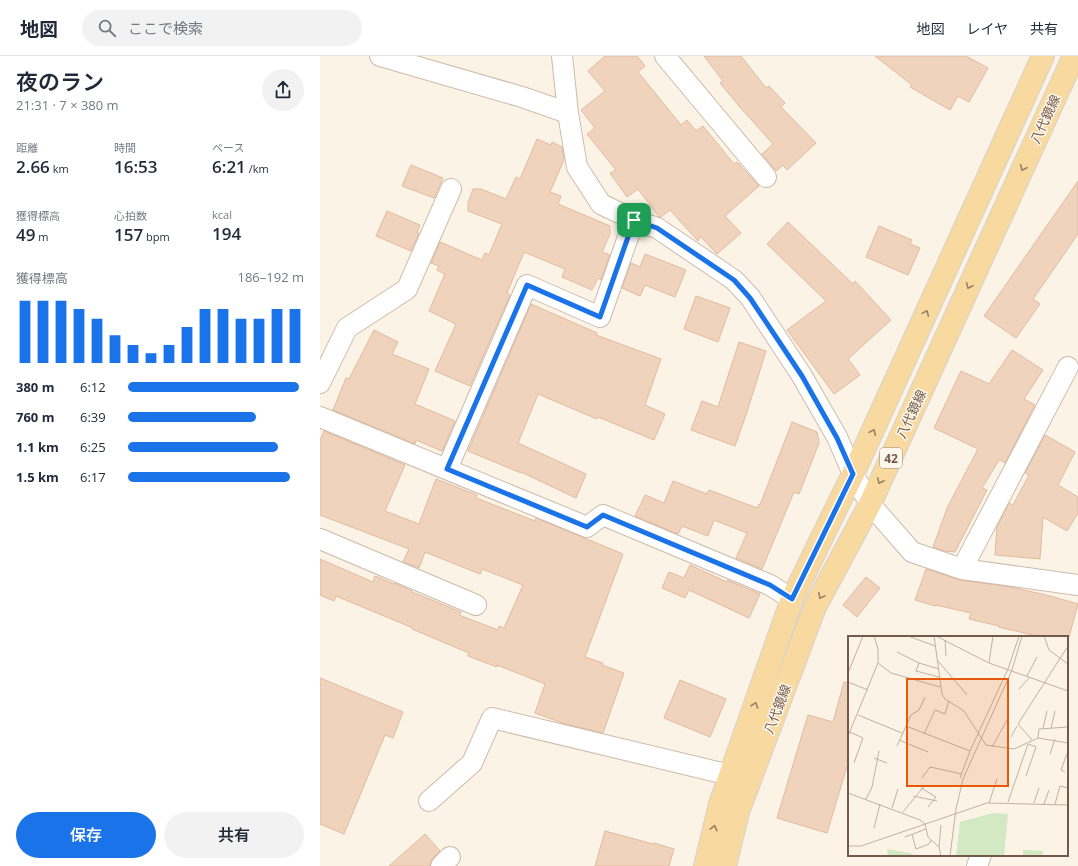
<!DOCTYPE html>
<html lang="ja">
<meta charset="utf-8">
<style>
body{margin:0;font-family:"Open Sans","Noto Sans JP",sans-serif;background:#f2f2f3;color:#1f2937;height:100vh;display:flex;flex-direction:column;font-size:15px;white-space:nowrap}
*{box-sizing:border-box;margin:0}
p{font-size:13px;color:#747a83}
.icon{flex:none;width:22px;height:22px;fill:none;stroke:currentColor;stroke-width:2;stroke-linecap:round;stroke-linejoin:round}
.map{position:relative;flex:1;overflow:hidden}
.panel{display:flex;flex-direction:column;background:#fff;width:320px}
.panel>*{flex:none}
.pin{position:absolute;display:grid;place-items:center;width:34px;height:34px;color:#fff;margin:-17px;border-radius:8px;box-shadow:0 2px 6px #0006}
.round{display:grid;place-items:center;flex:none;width:42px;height:42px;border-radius:21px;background:#f2f2f3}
.summary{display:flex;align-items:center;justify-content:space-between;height:68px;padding:0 16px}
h1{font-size:22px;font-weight:600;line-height:30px}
.stats{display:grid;grid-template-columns:repeat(3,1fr);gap:6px;height:68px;padding:4px 16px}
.stats div{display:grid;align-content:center}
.stats b{font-size:17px;font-weight:600}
.stats small{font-size:11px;font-weight:400}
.stats p{font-size:11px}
.chart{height:112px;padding:8px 16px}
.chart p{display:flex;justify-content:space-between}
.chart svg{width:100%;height:72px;margin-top:4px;stroke:#1a73e8;stroke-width:6}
.primary-button{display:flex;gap:8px;margin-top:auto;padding:8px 16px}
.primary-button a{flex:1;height:46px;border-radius:24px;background:#1a73e8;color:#fff;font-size:16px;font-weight:600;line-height:46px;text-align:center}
.primary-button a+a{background:#f2f2f3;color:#1f2937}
ul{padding:0 16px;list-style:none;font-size:13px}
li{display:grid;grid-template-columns:64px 48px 1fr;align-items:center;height:30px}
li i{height:10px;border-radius:5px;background:#1a73e8}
header{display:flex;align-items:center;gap:24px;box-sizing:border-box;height:56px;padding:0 20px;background:#fff;border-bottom:1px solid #e0e1e3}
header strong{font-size:19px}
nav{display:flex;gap:22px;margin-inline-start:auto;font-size:14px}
.search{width:280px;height:36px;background:#f2f2f3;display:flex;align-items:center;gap:10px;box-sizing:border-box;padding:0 14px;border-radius:22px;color:#747a83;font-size:15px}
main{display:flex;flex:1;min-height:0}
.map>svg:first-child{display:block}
.building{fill:#f0d3bd;stroke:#e2ba9e}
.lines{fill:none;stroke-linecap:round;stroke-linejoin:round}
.minor-casing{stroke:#cdbbab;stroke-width:22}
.primary-casing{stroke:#d8d1cd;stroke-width:24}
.minor{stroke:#fff;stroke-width:20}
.primary{stroke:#f8d99f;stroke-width:22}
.oneway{stroke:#9b8064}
.route-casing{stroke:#fff;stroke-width:8}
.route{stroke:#1a73e8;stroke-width:5}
.labels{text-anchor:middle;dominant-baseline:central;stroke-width:3;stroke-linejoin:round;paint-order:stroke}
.shield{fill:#fef7eb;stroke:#9d897b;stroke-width:1}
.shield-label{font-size:12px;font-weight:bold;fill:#735a4b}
.street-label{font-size:13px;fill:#735a4b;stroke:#fef7eb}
.inset-road{fill:none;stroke:#c1b1a2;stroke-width:1}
.view{fill:#e8590c;fill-opacity:0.15;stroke:#e8590c;stroke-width:2}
.inset-edge{fill:none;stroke:#735a4b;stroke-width:2}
</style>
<header>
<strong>地図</strong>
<div class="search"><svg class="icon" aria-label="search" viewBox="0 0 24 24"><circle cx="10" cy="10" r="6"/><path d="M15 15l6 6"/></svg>ここで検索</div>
<nav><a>地図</a><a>レイヤ</a><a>共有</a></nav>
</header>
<main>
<section class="panel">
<div class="summary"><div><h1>夜のラン</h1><p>21:31 · 7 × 380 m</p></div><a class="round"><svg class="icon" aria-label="share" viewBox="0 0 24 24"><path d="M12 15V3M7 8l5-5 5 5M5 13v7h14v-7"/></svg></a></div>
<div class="stats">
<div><p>距離</p><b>2.66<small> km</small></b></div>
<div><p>時間</p><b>16:53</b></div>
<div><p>ペース</p><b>6:21<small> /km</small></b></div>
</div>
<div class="stats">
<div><p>獲得標高</p><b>49<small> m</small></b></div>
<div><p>心拍数</p><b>157<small> bpm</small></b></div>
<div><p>kcal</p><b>194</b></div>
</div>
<div class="chart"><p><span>獲得標高</span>186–192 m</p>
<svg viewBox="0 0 160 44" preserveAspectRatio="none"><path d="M5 44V6M15 44V6M25 44V6M35 44V11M45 44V17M55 44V27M65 44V33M75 44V38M85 44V33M95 44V22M105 44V11M115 44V11M125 44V17M135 44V17M145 44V11M155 44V11"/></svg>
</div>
<ul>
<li><b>380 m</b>6:12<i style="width:97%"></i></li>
<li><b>760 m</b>6:39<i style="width:73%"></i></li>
<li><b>1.1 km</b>6:25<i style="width:85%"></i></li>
<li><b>1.5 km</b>6:17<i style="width:92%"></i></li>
</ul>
<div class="primary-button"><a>保存</a><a>共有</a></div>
</section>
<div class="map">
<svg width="758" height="810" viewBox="0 0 758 810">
<rect width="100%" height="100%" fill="#fbf3e5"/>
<path class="building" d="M 285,0 L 317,0 L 325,10 L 318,16 L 361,69 L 367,64 L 376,75 L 383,70 L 414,108 L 417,106 L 439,130 L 405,160 L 421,177 L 397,198 L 380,180 L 378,185 L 350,154 L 341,161 L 339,161 L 318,133 L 307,141 L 290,117 L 296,114 L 267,78 L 275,72 L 261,54 L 285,35 L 268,15 Z
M 384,0 L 421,0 L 446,32 L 449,30 L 465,47 L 461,51 L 496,87 L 467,114 L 463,109 L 456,115 L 442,98 L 453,88 L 419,50 L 400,27 L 403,25 Z
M 555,0 L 646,0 L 668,12 L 649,46 L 638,40 L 630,54 L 590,31 L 592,29 Z
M 217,83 L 231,89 L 232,86 L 242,91 L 244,104 L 230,136 L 241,140 L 238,148 L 290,170 L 290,178 L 282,196 L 290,199 L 281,224 L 278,222 L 272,234 L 242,221 L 245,213 L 204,196 L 187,237 L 190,239 L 150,330 L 115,315 L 136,268 L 109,255 L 125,218 L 117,214 L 119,210 L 111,207 L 120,186 L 162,204 L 165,197 L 169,199 L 182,168 L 148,155 L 148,147 L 153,133 L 161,133 L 186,143 L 196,121 L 200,123 Z
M 91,109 L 123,122 L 114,142 L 82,130 Z
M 758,125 L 758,178 L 713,243 L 720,248 L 696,282 L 664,260 Z
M 67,155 L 100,169 L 97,177 L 99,177 L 91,195 L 56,180 Z
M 468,166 L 533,228 L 535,225 L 571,264 L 528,303 L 540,319 L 514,338 L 467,274 L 506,245 L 447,188 Z
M 559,170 L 592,184 L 590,188 L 600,192 L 588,219 L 546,201 Z
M 325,198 L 366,214 L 355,241 L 325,229 L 320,240 L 302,232 L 311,207 L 320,211 Z
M 376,240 L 410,252 L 398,286 L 364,273 Z
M 211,248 L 277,277 L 276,279 L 341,303 L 325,349 L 345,358 L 334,384 L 278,361 L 277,363 L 218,338 L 198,387 L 266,418 L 256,442 L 201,416 L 201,417 L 148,395 Z
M 54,274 L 78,286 L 72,298 L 109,313 L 95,348 L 135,365 L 122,395 L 96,384 L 95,388 L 13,354 L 26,322 L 29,323 Z
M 419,286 L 446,295 L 427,356 L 415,390 L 371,374 L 382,345 L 398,351 Z
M 692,294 L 723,314 L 704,343 L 715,349 L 685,407 L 682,405 L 679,404 L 662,432 L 667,434 L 635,496 L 624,495 L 613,491 L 628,450 L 658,393 L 614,372 L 641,315 L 669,328 Z
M 472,366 L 497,376 L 499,387 L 479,438 L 474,436 L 442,513 L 416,502 L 427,477 L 394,464 L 388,480 L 362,470 L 358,478 L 315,460 L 325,439 L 344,447 L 353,425 L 387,438 L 389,434 L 437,452 L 439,448 L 440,449 Z
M 4,375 L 85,409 L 65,455 L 99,468 L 116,423 L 157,439 L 156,442 L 215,465 L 216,462 L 303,498 L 265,601 L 283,607 L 282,609 L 304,617 L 283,677 L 245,668 L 215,657 L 225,628 L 177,609 L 177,611 L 148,600 L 149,597 L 92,573 L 93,572 L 16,540 L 14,545 L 0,539 L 0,503 L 53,526 L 55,520 L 74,528 L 74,527 L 92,535 L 92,536 L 141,556 L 139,559 L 178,574 L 179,570 L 184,572 L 203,529 L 162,513 L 160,518 L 105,496 L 99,512 L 83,506 L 89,493 L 0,459 L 0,384 Z
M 725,379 L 755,396 L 738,429 L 758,441 L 758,457 L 747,475 L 723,461 L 720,503 L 675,499 L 677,471 L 689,447 L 693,449 L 709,419 L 705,417 Z
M 370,509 L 407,526 L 407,524 L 440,538 L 429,562 L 369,534 L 365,542 L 342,532 L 349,516 L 364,522 Z
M 606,513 L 640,524 L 691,531 L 730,540 L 758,548 L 749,581 L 722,581 L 678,571 L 679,570 L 649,563 L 651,557 L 616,549 L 615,550 L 595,544 Z
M 546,521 L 560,532 L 537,561 L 523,549 Z
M 0,622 L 83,656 L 73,682 L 65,679 L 24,778 L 0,768 Z
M 360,624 L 406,643 L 390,681 L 344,662 Z
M 524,626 L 529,627 L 529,704 L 507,777 L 457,762 L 488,659 L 513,666 Z
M 285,775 L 333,788 L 334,787 L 354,793 L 349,810 L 275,810 Z
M 105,778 L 120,795 L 113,802 L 110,807 L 110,810 L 69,810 Z"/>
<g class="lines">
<g class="minor-casing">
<path id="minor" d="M 60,0 L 202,41 L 248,57
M 242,0 L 248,57 L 257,111 L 281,148 L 314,164 L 337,172 L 414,224 L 430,241 L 482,320 L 517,381 L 533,418 L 550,448 L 592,496 L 642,513 L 758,529
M 345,0 L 446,121
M 0,327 L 27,272 L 87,233 L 131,133
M 0,361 L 267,471 L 283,459 L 450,529 L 472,543
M 127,413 L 207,229 L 280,261 L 314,164
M 0,483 L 156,549
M 642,513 L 748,311
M 109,745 L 152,707 L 172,662 L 410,719
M 121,810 L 130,801
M 657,810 L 661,799"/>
</g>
<g class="primary-casing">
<path id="primary" d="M 385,810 L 400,748 L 472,543 L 533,418 L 723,0
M 405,810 L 418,756 L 495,551 L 550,448 L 754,0"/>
</g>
<use href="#minor" class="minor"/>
<use href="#primary" class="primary"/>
</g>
<defs><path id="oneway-chevron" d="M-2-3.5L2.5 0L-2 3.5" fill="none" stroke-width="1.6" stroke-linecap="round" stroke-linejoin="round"/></defs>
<g class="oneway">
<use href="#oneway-chevron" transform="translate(703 112) rotate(115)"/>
<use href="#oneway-chevron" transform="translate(649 230) rotate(115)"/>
<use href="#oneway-chevron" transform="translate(606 257) rotate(-66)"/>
<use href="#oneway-chevron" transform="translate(553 376) rotate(-66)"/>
<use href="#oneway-chevron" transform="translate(560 425) rotate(115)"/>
<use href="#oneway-chevron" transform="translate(501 540) rotate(118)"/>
<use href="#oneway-chevron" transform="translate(435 649) rotate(-71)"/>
<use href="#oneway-chevron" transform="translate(394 772) rotate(-76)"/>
</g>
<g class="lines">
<g class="route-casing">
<path id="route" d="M 314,164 L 337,172 L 414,224 L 430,242 L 482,320 L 517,382 L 533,418 L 472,543 L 450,529 L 283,459 L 267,471 L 127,413 L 207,229 L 280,261 Z"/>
</g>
<use href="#route" class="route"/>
</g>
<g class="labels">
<rect class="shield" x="560" y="392" width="22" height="20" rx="3"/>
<g class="shield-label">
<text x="571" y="402">42</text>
</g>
<g class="street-label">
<text transform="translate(725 63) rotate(-65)">八代鏡線</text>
<text transform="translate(591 358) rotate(-65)">八代鏡線</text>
<text transform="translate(457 653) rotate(-69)">八代鏡線</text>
</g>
</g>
<g transform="translate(528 580)">
<rect width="220" height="220" fill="#fbf3e5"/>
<path d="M 145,177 L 160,178 L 156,220 L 108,220 L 112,186 ZM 39,213 L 62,217 L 67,220 L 40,220 ZM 175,214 L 195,215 L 194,220 L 175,220 Z" fill="#d2e9c4"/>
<path class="inset-road" d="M 60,0 L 87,10M 86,0 L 94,58 L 97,63 L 116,75 L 138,109 L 166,113 L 190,102 L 191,93 L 220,91M 88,0 L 141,27 L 220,55M 196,0 L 201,14 L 220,28M 97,4 L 98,20M 49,16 L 71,27 L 91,33M 90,25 L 119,59M 30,27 L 43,37 L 92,51M 71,27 L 68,35 L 91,41M 141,27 L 145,0M 0,37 L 15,0M 179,40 L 189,21M 0,46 L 20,54M 171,53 L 182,41M 10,79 L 54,97M 58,90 L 122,115M 195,92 L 199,75M 203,92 L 207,75M 2,96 L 15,102 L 6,127M 76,98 L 87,74 L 97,78 L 101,65M 0,100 L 30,27 L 30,13 L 26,0M 163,101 L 169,90M 190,102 L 220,107M 51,104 L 80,116M 184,104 L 170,88 L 220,10M 49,110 L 63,79 L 71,74 L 77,61M 144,111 L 159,84M 202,118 L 207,103M 26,122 L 39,127M 217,136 L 213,134 L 220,115M 178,140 L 188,111 L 180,108M 74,142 L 82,131 L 114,138M 112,142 L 122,115 L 160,33 L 171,0M 73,152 L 88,161 L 80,171M 0,157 L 72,184 L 77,188 L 80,201 L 91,211 L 93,220M 65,160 L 89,165M 18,163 L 24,151 L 31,115M 160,166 L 180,108M 141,167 L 149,143M 186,167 L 191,152M 196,168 L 201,154M 207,168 L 212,150 L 220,152M 44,172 L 50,153M 55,176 L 77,149M 26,192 L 32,168M 64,198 L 68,213 L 81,208 L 83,204M 57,201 L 78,193M 0,210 L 13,210 L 139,167 L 220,169M 91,211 L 93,189M 102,220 L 108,173 L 115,143 L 164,34 L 174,0"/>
<path class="view" d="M 59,43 L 160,43 L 160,150 L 59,150 Z"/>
<rect width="220" height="220" class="inset-edge"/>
</g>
</svg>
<div class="pin" style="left:314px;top:164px;background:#1e9e55"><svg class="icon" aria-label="arrive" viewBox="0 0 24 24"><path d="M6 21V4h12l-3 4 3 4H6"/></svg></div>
</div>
</main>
